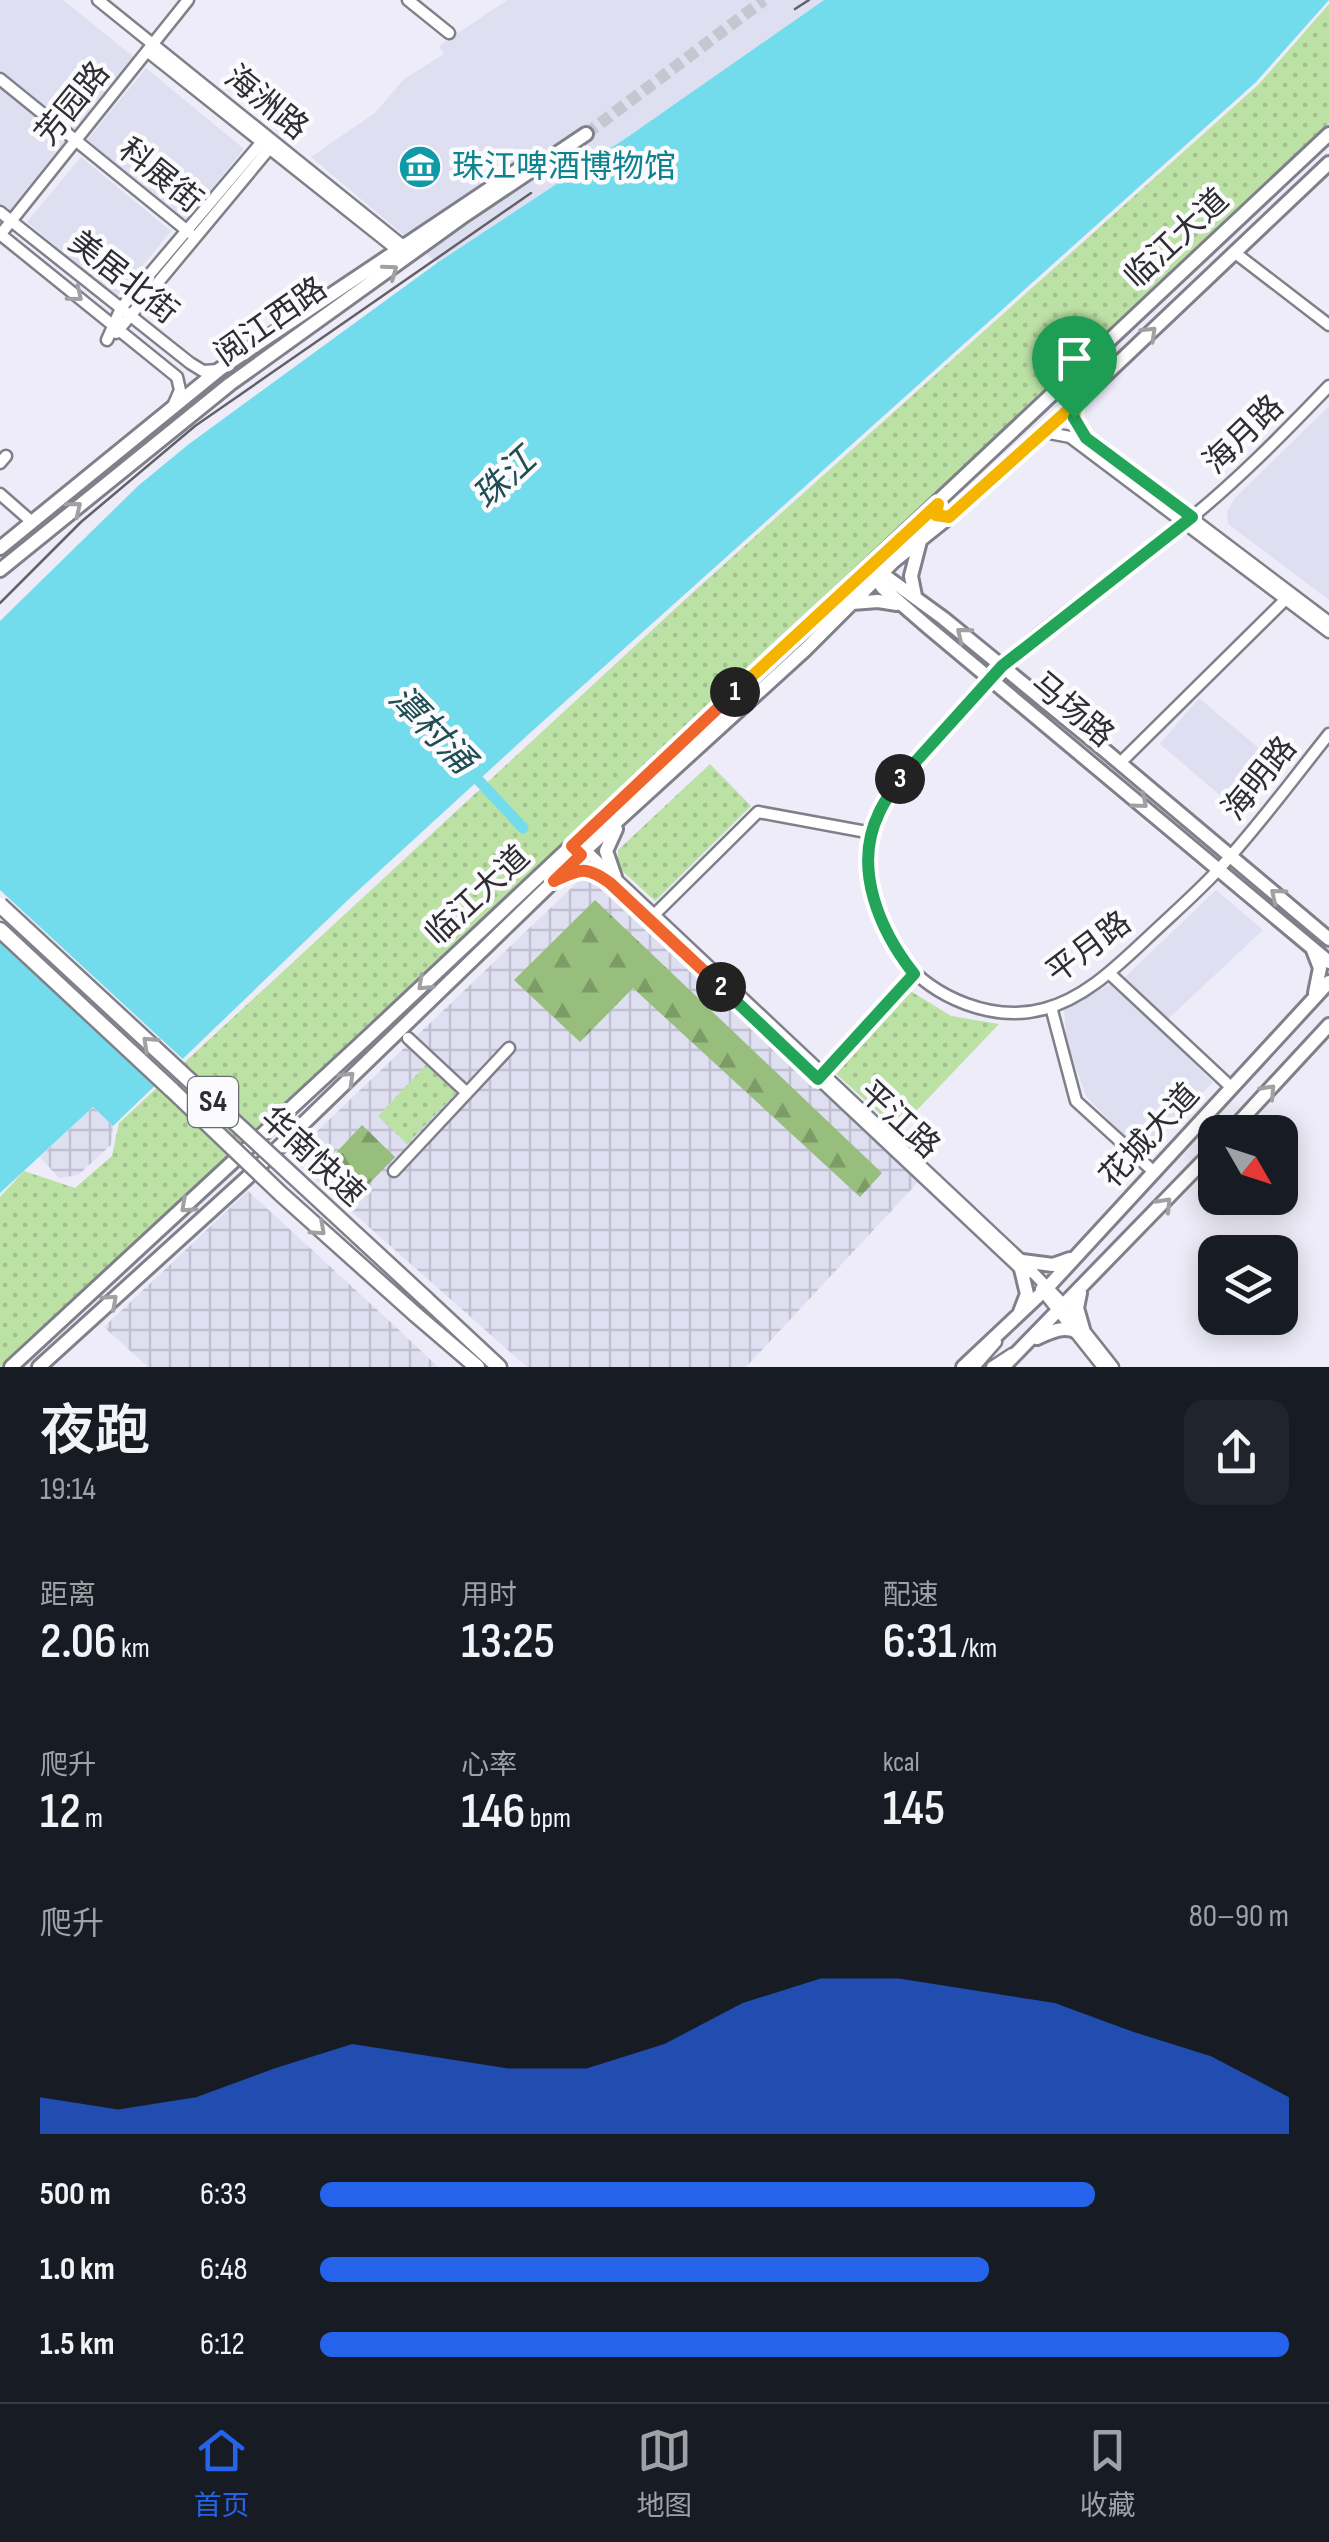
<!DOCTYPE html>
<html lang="zh">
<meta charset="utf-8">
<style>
body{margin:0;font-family:"Sofia Sans Condensed","Noto Sans SC",sans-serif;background:#20242c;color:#f1f3f6;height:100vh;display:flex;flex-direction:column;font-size:38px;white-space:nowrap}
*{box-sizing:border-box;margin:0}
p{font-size:32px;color:#9ea1a6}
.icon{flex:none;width:55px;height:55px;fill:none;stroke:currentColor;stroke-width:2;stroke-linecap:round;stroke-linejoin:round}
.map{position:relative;height:1367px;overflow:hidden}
.panel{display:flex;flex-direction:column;background:#171b24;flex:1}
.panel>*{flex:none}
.needle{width:65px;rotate:129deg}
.buttons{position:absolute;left:1198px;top:1115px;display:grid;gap:20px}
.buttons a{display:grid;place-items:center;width:100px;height:100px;border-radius:20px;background:#171b24;box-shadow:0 5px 25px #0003;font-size:50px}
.pin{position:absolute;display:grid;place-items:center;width:85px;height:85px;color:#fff;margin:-102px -42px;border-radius:50% 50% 50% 0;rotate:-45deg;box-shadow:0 0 10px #0007}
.pin .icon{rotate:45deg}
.km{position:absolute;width:50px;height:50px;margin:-25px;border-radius:50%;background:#222;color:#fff;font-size:28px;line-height:50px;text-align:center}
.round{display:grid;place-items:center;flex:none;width:105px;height:105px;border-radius:20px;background:#20242c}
.overview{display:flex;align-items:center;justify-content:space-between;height:170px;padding:0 40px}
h1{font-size:55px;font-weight:600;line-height:75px}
.stats{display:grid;grid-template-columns:repeat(3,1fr);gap:15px;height:170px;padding:10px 40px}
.stats div{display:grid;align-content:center}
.stats b{font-size:50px;font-weight:600}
.stats small{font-size:28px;font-weight:400}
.stats p{font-size:28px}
.chart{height:280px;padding:20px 40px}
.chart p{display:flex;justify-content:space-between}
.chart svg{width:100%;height:180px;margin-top:10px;fill:#2563eb;opacity:.7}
ul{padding:0 40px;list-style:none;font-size:32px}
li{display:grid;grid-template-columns:160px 120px 1fr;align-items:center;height:75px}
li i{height:25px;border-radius:12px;background:#2563eb}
.dock{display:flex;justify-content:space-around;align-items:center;height:140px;border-top:2px solid #363941;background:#171b24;font-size:28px;color:#9ea1a6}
.dock a{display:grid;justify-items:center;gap:5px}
.dock .active{color:#2563eb}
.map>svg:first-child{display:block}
.built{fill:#dfdff2}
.industrial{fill:url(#industrial-grid)}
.forest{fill:url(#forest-firs)}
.park{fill:url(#park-dots)}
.water{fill:#73dcec}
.pier{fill:#edecf8}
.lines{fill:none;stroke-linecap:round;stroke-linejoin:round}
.river{stroke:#73dcec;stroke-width:11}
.major-tunnel{stroke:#c7c6d0;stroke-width:12;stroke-dasharray:12 6;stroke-linecap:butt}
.minor-casing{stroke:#80808a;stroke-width:15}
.major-casing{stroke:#80808a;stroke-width:18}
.highway-casing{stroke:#80808a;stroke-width:19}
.minor{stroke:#fff;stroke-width:10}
.major{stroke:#fff;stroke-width:12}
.highway{stroke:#fff;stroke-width:14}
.tram{stroke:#626168;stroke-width:2.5}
.highway-bridge-casing{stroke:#80808a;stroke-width:19;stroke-linecap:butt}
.highway-bridge{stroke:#fff;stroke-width:14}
.oneway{stroke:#a1a0a3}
.split-1-casing{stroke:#fff;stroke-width:20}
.split-2-casing{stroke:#fff;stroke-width:20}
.split-3-casing{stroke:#fff;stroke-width:20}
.split-4-casing{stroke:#fff;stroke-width:20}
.split-1{stroke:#f5b400;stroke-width:12}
.split-2{stroke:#f0652b;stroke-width:12}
.split-3{stroke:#22a559;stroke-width:12}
.split-4{stroke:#22a559;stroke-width:12}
.labels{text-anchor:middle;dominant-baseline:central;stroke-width:9;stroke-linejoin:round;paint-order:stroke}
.shield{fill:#fbfbfd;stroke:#6c6b6f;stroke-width:2.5}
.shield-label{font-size:30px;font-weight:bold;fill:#2e2d32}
.street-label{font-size:32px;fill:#2e2d32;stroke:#fbfbfd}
.culture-label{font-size:32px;fill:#0d838f;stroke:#fbfbfd;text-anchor:start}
.water-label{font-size:35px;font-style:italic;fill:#1f4e55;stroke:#fbfbfd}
</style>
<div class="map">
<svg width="1329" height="1367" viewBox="0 0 1329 1367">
<defs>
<pattern id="industrial-grid" width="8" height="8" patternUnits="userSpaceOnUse" patternTransform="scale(2.5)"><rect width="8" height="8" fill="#dfdff2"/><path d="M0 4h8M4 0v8" fill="none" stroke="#c0c0d0"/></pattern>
<pattern id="forest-firs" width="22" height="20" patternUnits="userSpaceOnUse" patternTransform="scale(2.5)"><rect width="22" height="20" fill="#97be7c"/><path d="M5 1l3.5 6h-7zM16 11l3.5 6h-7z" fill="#7c9b66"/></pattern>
<pattern id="park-dots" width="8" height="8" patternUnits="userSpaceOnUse" patternTransform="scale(2.5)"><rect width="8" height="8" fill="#bce1a4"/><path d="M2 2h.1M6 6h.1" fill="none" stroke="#a2c18e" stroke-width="1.8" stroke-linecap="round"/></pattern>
</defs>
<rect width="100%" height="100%" fill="#edecf8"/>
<path class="built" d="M 0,0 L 63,0 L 136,59 L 77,132 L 0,70 Z
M 507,0 L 824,0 L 629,136 L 437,263 L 311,157 L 376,112 L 404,79 L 444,54 L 439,46 Z
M 146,68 L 244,149 L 185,221 L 87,140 Z
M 0,84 L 71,141 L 11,214 L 0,205 Z
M 81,157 L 171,231 L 117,297 L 27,222 Z
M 1329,406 L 1329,600 L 1228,524 L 1227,512 L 1235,498 Z
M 1199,698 L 1268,756 L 1229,803 L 1160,744 Z
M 1216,890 L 1263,930 L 1167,1020 L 1122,980 Z
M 1112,983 L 1213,1082 L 1143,1156 L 1086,1096 L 1067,1042 L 1064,1009 Z"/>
<path class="industrial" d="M 585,875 L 919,1181 L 746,1367 L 527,1367 L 290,1157 Z
M 93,1107 L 113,1126 L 111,1145 L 78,1175 L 59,1178 L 40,1157 Z
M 248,1191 L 398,1329 L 438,1367 L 148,1367 L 104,1327 Z"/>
<path class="forest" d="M 595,900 L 882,1173 L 860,1197 L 633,988 L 580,1042 L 514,980 Z
M 362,1125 L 395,1157 L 365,1188 L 332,1157 Z"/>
<path class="park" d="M 1329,4 L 1329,123 L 186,1199 L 0,1367 L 0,1197 L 24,1171 L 75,1188 L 112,1156 L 119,1123 L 690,595 L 1259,84 Z
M 710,764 L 751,806 L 655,901 L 618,867 L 618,850 Z
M 909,990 L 951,1016 L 999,1024 L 898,1130 L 833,1071 Z
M 426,1065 L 456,1093 L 407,1144 L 378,1116 Z"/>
<path class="water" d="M 824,0 L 1329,0 L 1256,82 L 530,733 L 350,898 L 113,1126 L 93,1107 L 0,1193 L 0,621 L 139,485 L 189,444 L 437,263 L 629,136 Z"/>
<path class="pier" d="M 0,890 L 185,1061 L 157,1087 L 0,941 Z"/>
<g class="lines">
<path class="river" d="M 468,769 L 523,828"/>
<path class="major-tunnel" d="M 586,134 L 764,0"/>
<g class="minor-casing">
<path id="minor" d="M 98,0 L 402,245
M 408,0 L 449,33
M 147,51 L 396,249
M 0,79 L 190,233
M 0,212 L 190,363 L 203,371 L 219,370
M 0,234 L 177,377 L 180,390 L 173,406
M 0,235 L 188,0
M 1234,252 L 1329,325
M 116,333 L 274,143
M 107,340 L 121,308 L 266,137
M 1329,386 C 1282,435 1234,484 1181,526 C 1122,573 1058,615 1002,665 C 978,687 957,713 935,738 C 914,761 889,786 877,816 C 859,862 872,921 902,959 C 934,998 993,1023 1044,1009 C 1083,999 1114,969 1143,942 C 1168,918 1195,895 1219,869 C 1258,827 1293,779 1329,734
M 1076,403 L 1076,426 L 1086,438 L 1329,622
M 1044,432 L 1070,437 L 1329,632
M 0,463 L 6,456
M 0,494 L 32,522
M 1120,763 L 1291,594
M 582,847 L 1022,1261 L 1064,1305 L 1113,1367
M 605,878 L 1026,1274
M 655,914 L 758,812 L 872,833
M 1109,973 L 1232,1088
M 1051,1007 L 1076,1101 L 1154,1172
M 408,1038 L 467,1093
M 821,1076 L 915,974
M 394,1171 L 509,1048
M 1041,1289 L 1103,1367
M 974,1367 L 996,1342
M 992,1367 L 1012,1354"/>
</g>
<g class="major-casing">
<path id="major" d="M 0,548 L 220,369 L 534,159
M 0,570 L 230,384 L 465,215 L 586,134
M 877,570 L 943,618 L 1096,743 L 1329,939
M 873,574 L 883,588 L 928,627 L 1329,962
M 915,596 L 911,576 L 920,541
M 852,603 L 878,601 L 897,604
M 615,877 L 606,851 L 616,829
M 560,878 L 586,869 L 610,883
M 1313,950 L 1320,968 L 1315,993
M 1230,1132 L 1329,1025
M 1022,1261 L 1053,1265 L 1070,1259
M 1080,1293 L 1077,1308 L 1083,1329
M 1020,1312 L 1027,1294 L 1021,1269
M 1037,1338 C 1050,1332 1064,1325 1077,1332
M 11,1367 L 371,1034 L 1329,134
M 39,1367 L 248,1177 L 593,843 L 806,649 L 894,561 L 949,517 L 1076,403 L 1329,163
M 963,1367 L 1048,1287 L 1329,982
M 1003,1367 L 1215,1149"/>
</g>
<g class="highway-casing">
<path id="highway" d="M 0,930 L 172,1090
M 426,1299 L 499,1367
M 415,1314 L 477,1367"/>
</g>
<use href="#minor" class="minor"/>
<use href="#major" class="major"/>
<use href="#highway" class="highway"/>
<path class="tram" d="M 795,9 L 809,0
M 0,603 L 81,522 L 195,426 L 531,193"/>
<g class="highway-bridge-casing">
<path id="highway-bridge" d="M 0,905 L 426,1299
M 172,1090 L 281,1194 L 415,1314"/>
</g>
<use href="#highway-bridge" class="highway-bridge"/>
</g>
<defs><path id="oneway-chevron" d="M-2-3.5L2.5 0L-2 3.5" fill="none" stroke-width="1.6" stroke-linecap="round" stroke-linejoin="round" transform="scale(2.5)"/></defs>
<g class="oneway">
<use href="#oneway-chevron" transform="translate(391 271) rotate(-36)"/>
<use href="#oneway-chevron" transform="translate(76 295) rotate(39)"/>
<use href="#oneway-chevron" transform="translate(1150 333) rotate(-44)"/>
<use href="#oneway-chevron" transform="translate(75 508) rotate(-39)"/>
<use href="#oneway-chevron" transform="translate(963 634) rotate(-141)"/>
<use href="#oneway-chevron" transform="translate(1141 802) rotate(40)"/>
<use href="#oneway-chevron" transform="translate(1277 895) rotate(-140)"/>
<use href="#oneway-chevron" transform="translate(424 984) rotate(137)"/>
<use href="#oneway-chevron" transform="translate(149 1043) rotate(-137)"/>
<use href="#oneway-chevron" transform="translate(348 1078) rotate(-44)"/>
<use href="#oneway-chevron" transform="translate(1269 1091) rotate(-47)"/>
<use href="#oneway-chevron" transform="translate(1165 1204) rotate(-47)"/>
<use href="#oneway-chevron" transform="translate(187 1206) rotate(138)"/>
<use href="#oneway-chevron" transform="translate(319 1229) rotate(42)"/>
<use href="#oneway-chevron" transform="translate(111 1301) rotate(-42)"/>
</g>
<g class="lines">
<g class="split-1-casing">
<path id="split-1" d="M 735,692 L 938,504 L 936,515 L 949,517 L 1076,403 L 1074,418"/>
</g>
<g class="split-2-casing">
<path id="split-2" d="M 721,987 L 610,883 C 585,865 580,869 554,881 L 581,855 L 572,846 L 735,692"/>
</g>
<g class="split-3-casing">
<path id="split-3" d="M 721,987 L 818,1079 L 914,974 C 880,931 852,868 879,813 C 884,801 893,790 900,779"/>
</g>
<g class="split-4-casing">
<path id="split-4" d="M 900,779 L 1002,666 L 1192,517 L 1086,438 L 1074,418"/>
</g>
<use href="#split-1" class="split-1"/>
<use href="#split-2" class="split-2"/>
<use href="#split-3" class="split-3"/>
<use href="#split-4" class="split-4"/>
</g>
<defs>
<g id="museum-disc" transform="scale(2.25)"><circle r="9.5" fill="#0f9aa8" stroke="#fbfbfd"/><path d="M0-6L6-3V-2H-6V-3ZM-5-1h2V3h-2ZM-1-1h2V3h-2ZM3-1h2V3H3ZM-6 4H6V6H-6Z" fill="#fff"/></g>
</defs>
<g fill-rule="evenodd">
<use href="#museum-disc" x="420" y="167"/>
</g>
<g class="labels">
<rect class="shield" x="188" y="1077" width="50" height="50" rx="8"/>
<g class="shield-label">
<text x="213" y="1102">S4</text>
</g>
<g class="street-label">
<text transform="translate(266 103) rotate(39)">海洲路</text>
<text transform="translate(73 104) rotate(-51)">芳园路</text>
<text transform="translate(160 176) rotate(39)">科展街</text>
<text transform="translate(1177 239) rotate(-43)">临江大道</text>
<text transform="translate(123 278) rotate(38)">美居北街</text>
<text transform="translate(271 322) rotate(-35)">阅江西路</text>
<text transform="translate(1244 435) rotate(-44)">海月路</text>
<text transform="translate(1072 710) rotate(40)">马场路</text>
<text transform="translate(1260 779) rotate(-51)">海明路</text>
<text transform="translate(478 896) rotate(-43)">临江大道</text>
<text transform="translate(1089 948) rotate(-37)">平月路</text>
<text transform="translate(899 1120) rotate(43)">平江路</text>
<text transform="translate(1150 1136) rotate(-47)">花城大道</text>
<text transform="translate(312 1157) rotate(43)">华南快速</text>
</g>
<g class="culture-label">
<text x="452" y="167">珠江啤酒博物馆</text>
</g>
<g class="water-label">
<text transform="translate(505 479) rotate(-43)">珠江</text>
<text transform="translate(431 730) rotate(46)">潭村涌</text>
</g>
</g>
</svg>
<div class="buttons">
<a><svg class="needle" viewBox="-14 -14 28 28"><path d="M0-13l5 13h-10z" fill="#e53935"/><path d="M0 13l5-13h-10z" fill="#9ea1a6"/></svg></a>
<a><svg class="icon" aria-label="layers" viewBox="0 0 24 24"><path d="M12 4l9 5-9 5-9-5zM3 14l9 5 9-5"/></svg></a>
</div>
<div class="pin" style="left:1074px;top:418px;background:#1e9e55"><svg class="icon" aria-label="arrive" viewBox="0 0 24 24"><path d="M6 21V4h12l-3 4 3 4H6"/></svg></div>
<b class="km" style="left:735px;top:692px">1</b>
<b class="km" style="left:721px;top:987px">2</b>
<b class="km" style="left:900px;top:779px">3</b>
</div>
<section class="panel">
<div class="overview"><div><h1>夜跑</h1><p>19:14</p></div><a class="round"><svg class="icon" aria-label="share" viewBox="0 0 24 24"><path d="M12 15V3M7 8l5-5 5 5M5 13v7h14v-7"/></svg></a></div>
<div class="stats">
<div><p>距离</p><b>2.06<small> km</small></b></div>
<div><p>用时</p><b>13:25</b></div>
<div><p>配速</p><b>6:31<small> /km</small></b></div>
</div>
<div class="stats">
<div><p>爬升</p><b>12<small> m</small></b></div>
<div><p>心率</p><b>146<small> bpm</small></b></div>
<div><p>kcal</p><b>145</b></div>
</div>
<div class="chart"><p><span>爬升</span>80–90 m</p>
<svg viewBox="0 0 160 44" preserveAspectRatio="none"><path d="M0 44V35L10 38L20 35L30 28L40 22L50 25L60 28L70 28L80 22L90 12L100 6L110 6L120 9L130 12L140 19L150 25L160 35V44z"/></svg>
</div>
<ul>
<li><b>500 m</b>6:33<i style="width:80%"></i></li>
<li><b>1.0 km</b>6:48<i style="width:69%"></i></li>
<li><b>1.5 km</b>6:12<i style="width:100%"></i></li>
</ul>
</section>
<nav class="dock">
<a class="active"><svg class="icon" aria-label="home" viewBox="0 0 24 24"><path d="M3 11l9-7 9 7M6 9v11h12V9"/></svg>首页</a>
<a><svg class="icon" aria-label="map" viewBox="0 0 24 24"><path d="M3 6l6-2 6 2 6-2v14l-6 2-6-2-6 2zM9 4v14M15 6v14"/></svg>地图</a>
<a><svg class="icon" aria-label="saved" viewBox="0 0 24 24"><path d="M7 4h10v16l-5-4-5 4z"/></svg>收藏</a>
</nav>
